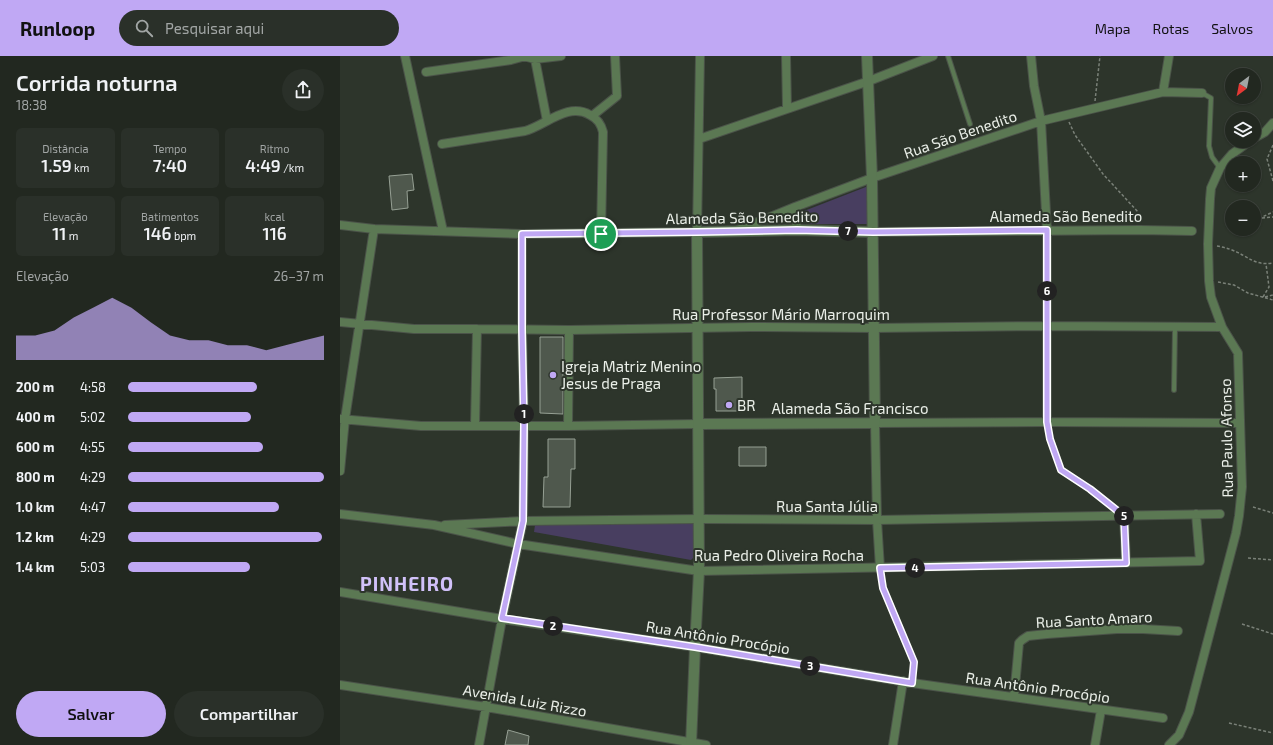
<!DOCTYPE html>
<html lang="pt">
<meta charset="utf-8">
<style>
body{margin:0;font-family:"Exo 2",sans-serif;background:#2a3029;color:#f1f3f6;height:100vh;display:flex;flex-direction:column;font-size:15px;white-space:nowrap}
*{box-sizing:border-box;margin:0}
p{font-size:13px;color:#a2a6a5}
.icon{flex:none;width:22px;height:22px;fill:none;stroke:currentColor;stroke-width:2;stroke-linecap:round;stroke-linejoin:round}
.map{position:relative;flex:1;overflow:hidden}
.details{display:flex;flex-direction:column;background:#222820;width:340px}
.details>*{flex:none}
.needle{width:26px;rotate:212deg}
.controls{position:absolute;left:885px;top:12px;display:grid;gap:8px}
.controls a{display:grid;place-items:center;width:36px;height:36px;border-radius:50%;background:#222820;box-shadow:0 1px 3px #0004,0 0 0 1px #3f443e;font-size:20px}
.pin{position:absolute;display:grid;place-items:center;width:34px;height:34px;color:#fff;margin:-17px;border:2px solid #fff;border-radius:50%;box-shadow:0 1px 4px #0007}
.km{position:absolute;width:20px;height:20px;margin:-10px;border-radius:50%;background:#222;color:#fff;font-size:11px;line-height:20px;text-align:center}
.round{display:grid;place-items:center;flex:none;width:42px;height:42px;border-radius:21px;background:#2a3029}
.summary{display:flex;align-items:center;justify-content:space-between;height:68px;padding:0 16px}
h1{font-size:22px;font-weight:600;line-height:30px}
.stats{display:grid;grid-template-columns:repeat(3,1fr);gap:6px;height:68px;padding:4px 16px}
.stats div{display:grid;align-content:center;border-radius:6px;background:#2a3029;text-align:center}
.stats b{font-size:17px;font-weight:600}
.stats small{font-size:11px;font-weight:400}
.stats p{font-size:11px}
.chart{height:112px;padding:8px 16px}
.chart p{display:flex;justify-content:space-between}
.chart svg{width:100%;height:72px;margin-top:4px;fill:#c0a8f4;opacity:.7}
.action{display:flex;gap:8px;margin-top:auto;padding:8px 16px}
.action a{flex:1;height:46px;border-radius:24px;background:#c0a8f4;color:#111;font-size:16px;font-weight:600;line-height:46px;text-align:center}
.action a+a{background:#2a3029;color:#f1f3f6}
ul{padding:0 16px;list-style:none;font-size:13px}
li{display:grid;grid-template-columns:64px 48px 1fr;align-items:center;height:30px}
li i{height:10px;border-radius:5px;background:#c0a8f4}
header{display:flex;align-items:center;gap:24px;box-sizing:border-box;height:56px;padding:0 20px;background:#c0a8f4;color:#111}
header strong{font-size:19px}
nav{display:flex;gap:22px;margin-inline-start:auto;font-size:14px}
.search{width:280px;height:36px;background:#2a3029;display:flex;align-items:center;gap:10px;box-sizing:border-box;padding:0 14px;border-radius:22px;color:#a2a6a5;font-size:15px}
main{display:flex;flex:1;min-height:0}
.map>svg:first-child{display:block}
.green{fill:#483e60}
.building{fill:#4f584d;stroke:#96a094}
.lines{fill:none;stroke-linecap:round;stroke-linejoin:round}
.service-casing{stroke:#4b5349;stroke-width:6}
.minor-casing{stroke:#4b5349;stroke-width:10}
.tertiary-casing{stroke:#4b5349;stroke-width:12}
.path{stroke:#7a8178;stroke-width:1.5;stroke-dasharray:3 2;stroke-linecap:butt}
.service{stroke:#5b7853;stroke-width:4}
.minor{stroke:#5b7853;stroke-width:8}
.tertiary{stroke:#5b7853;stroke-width:10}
.route-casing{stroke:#fff;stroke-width:8}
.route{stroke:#c0a8f4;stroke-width:5}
.poi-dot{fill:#c0a8f4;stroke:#2d352b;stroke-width:1.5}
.labels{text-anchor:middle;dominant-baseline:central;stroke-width:4;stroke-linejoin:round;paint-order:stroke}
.street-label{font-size:15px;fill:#eaefe8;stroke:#2d352b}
.poi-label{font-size:15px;fill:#eaefe8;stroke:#2d352b;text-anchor:start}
.district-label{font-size:19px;font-weight:bold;letter-spacing:1px;fill:#d1c1f9;stroke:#2d352b}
</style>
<header>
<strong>Runloop</strong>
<div class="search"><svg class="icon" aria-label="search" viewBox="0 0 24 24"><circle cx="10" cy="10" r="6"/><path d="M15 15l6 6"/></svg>Pesquisar aqui</div>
<nav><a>Mapa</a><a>Rotas</a><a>Salvos</a></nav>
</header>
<main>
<section class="details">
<div class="summary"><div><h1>Corrida noturna</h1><p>18:38</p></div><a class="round"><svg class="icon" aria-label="share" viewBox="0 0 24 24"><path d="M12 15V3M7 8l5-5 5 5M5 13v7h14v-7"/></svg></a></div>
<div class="stats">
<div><p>Distância</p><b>1.59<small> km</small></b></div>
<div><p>Tempo</p><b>7:40</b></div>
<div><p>Ritmo</p><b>4:49<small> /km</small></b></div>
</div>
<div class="stats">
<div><p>Elevação</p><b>11<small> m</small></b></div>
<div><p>Batimentos</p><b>146<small> bpm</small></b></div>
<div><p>kcal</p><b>116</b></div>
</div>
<div class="chart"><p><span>Elevação</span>26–37 m</p>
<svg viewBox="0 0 160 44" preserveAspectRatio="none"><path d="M0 44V29L10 29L20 26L30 18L40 12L50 6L60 12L70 21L80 29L90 32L100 32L110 35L120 35L130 38L140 35L150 32L160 29V44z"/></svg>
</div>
<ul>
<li><b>200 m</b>4:58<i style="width:66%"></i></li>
<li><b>400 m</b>5:02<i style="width:63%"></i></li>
<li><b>600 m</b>4:55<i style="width:69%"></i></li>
<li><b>800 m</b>4:29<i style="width:100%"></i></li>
<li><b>1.0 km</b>4:47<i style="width:77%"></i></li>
<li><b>1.2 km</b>4:29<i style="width:99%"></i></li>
<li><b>1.4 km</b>5:03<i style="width:62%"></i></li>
</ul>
<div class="action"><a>Salvar</a><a>Compartilhar</a></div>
</section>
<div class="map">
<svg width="933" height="689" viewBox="0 0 933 689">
<rect width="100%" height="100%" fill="#2d352b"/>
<path class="green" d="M 531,129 L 535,168 L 468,168 L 463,166 L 461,160 L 464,155 Z
M 196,462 L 350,465 L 354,468 L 355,500 L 351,504 L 194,476 Z"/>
<path class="building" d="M 72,118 L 74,134 L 67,135 L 68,152 L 52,154 L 49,120 Z
M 200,281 L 223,281 L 223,358 L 200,357 Z
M 402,321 L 402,355 L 376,355 L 376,333 L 374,333 L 374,322 Z
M 208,383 L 235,383 L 235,413 L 231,413 L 230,451 L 203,451 L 204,421 L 208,421 Z
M 399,391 L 426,391 L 426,410 L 399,410 Z
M 168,674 L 189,680 L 188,689 L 165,689 Z"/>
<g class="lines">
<g class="service-casing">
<path id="service" d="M 608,0 L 630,68
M 862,37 L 871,42 L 869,90 L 872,101 L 880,112
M 834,334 L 835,271
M 707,366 L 710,383 L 721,414 L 750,433 L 782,459"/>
</g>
<g class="minor-casing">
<path id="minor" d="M 65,0 L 103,175
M 446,0 L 447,52
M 691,0 L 694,30 L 701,65 L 707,175 L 707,366
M 195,3 L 207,65
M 86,16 L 171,4 L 182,1 L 187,1 L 195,3 L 221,0
M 823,36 L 829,0
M 252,60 L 277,40 L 275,0
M 914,82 L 925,76 L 933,67
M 359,83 L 529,25 L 593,0
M 102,88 L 185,75 C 206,69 228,46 250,59 C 258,63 261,68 263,76 L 261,178
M 455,151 L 457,174
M 0,169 L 34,173 L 182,178 L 357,176 L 360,0
M 398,174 L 455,151 L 532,122 L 701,65 L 823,36 L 862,37
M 533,176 L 800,174 L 852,175
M 0,266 L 74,273 L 137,273 L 229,274 L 411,271 L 534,272 L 707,270 L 882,271
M 0,363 L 81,370 L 228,370 L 358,368
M 135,369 L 137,273
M 228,370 L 229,274
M 0,415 L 5,363 L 34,173
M 0,458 L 94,469 L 178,488 L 359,515 L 860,505 L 856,458
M 784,460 L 786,507
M 105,469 L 183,465 L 359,463 L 537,464 L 880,458
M 540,512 L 537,464 L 535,367 L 707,366 L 900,367
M 0,536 L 162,563 L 355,591 L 572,627 L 823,662
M 0,629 L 146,651 L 366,689
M 674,641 L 679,587 L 682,584 L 688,580 L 707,578 L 777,573 L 803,573 L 838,575
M 139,689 L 162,563 L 183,465 L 184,369 L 182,273 L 182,178
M 553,689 L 563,625
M 755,689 L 761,654
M 829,689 L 839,679 L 849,656 L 896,477 L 899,460 L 902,431 L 898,297 L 882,271 L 871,241 L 869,225 L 868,188 L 870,143 L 871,132 L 880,112 L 892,98 L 910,85"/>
</g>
<g class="tertiary-casing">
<path id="tertiary" d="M 358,368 L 535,367 L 532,122 L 527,0
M 351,689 L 355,591 L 359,515 L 357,176 L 457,174 L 533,176"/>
</g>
<path class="path" d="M 755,45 L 760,0
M 729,66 L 735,79 L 763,118 L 798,156 L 799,166
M 933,89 L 927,103 L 933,125
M 914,161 L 920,162 L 933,156
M 922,162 L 933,161
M 877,190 C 882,191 887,192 892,194 C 908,200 914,210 933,207
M 878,226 L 894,229 L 908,237 L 933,244
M 923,241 L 929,231 L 926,208
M 925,241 L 933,239
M 913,451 L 933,457
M 908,502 L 933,504
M 541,520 L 543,532 L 574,606 L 573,619
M 902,568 L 933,578
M 889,667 L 933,677"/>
<use href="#service" class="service"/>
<use href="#minor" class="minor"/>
<use href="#tertiary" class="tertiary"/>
</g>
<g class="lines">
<g class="route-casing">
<path id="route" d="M 457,174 L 533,176 L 707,174 L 707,366 L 710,383 L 721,414 L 750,433 L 784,460 L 786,507 L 540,512 L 543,532 L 574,606 L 572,627 L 355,591 L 162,562 L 183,465 L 184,369 L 182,273 L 182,178 L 357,176 Z"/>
</g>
<use href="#route" class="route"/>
</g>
<g class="poi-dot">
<circle cx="213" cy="319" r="4"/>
<circle cx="389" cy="349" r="4"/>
</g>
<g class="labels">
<g class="street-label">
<text transform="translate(620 78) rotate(-19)">Rua São Benedito</text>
<text x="726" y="160">Alameda São Benedito</text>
<text transform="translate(402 161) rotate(-1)">Alameda São Benedito</text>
<text x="441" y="258">Rua Professor Mário Marroquim</text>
<text x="510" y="352">Alameda São Francisco</text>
<text transform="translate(886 382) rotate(-91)">Rua Paulo Afonso</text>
<text x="487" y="450">Rua Santa Júlia</text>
<text x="439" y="499">Rua Pedro Oliveira Rocha</text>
<text transform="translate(754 563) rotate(-3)">Rua Santo Amaro</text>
<text transform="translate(378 581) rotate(9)">Rua Antônio Procópio</text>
<text transform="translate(698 631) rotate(8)">Rua Antônio Procópio</text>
<text transform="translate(185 644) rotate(10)">Avenida Luiz Rizzo</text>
</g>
<g class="poi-label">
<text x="221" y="310">Igreja Matriz Menino<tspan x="221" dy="17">Jesus de Praga</tspan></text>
<text x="397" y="349">BR</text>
</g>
<g class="district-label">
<text x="67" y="527">PINHEIRO</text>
</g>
</g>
</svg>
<div class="controls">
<a><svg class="needle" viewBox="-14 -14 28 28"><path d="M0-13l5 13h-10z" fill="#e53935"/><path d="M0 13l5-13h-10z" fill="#a2a6a5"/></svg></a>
<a><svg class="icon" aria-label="layers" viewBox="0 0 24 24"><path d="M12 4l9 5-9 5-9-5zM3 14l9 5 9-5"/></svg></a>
<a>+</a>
<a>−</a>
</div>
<div class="pin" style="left:261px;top:178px;background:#1e9e55"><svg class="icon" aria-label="arrive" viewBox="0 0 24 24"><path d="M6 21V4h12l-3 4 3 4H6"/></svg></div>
<b class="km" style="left:184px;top:358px">1</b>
<b class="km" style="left:213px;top:570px">2</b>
<b class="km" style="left:470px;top:610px">3</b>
<b class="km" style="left:575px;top:512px">4</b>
<b class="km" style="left:784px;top:460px">5</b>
<b class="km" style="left:707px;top:235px">6</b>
<b class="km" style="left:508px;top:175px">7</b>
</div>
</main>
